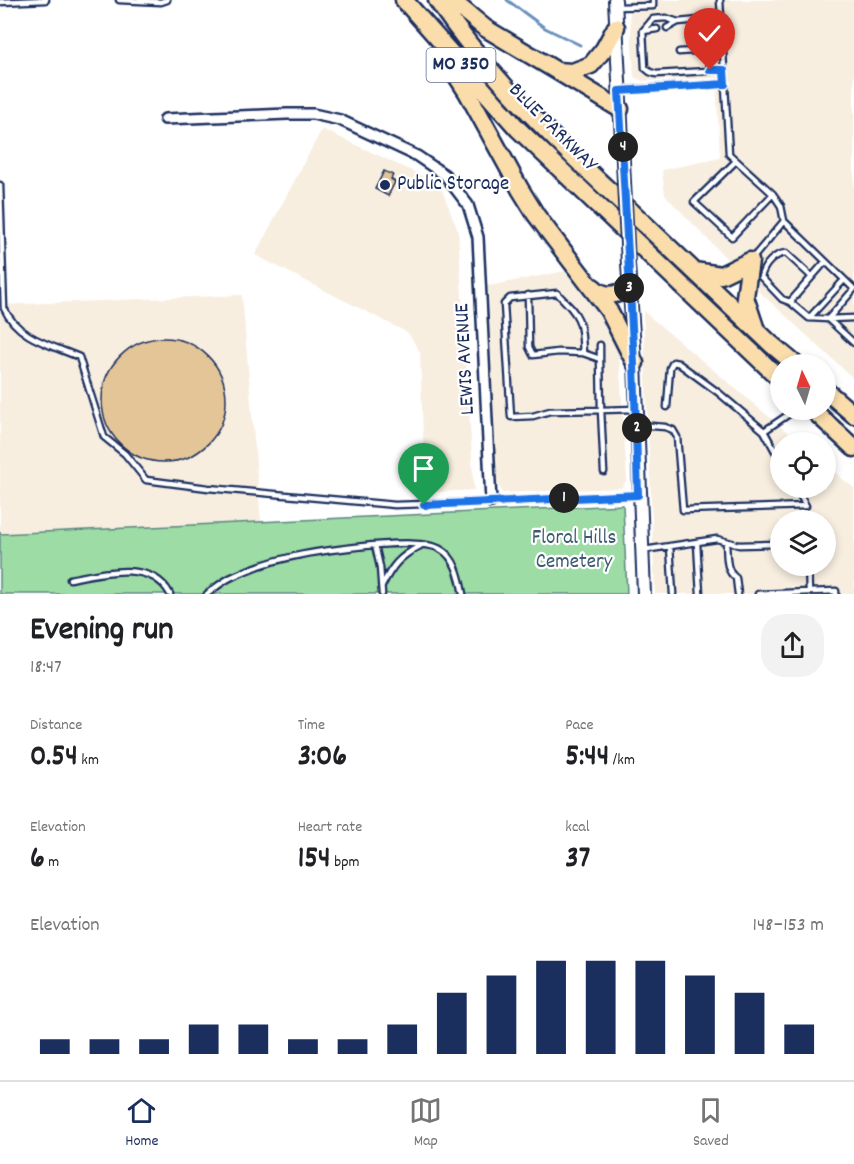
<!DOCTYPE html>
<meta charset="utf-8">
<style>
body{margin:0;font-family:Dekko,sans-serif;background:#f2f2f2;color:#202124;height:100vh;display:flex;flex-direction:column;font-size:22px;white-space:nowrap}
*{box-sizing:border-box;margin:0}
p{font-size:20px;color:#757577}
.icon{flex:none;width:33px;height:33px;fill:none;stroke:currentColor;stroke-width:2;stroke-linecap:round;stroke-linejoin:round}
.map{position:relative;height:594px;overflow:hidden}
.sheet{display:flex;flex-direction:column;background:#fff;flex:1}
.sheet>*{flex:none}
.needle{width:39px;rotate:355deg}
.tools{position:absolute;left:770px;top:354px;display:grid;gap:12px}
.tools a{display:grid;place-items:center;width:66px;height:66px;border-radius:50%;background:#fff;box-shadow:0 3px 9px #0003;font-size:30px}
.pin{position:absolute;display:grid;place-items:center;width:51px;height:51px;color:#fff;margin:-62px -26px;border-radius:50% 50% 50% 0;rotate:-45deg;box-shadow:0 0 6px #0007}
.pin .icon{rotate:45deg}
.km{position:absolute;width:30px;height:30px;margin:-15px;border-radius:50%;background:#222;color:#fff;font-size:16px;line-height:30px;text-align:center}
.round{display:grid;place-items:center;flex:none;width:63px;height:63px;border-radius:24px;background:#f2f2f2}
.overview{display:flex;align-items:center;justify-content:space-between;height:102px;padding:0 30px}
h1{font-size:33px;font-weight:800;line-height:45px}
.stats{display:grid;grid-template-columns:repeat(3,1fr);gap:9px;height:102px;padding:6px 30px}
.stats div{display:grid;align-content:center}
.stats b{font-size:30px;font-weight:800}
.stats small{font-size:16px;font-weight:400}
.stats p{font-size:16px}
.chart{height:168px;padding:12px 30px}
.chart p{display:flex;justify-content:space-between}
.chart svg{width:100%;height:108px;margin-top:6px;stroke:#1b2f5e;stroke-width:6}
.tabs{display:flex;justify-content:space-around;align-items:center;height:84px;border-top:2px solid #e0e0e0;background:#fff;font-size:16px;color:#757577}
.tabs a{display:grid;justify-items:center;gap:3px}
.tabs .on{color:#1b2f5e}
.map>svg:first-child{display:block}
.built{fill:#f7eee0;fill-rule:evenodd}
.green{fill:#9ddca4;stroke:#5c8681;stroke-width:1.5}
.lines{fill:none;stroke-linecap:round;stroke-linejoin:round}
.stream{stroke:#6a91bd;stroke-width:3}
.building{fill:#e4c597;stroke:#1b2f5e;stroke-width:1.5}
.lane-casing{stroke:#1b2f5e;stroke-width:9}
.street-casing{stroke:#1b2f5e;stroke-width:14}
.secondary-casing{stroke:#1b2f5e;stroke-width:16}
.highway-casing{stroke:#1b2f5e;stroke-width:21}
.lane{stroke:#fff;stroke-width:4.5}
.street{stroke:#fff;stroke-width:9}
.secondary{stroke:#fff;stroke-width:12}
.highway{stroke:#faddab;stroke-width:16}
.secondary-bridge-casing{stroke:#1b2f5e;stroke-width:16;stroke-linecap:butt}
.secondary-bridge{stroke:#fff;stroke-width:12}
.route-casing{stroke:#fff;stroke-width:12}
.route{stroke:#1a73e8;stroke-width:8}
.poi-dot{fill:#1b2f5e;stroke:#fff;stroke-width:2}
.labels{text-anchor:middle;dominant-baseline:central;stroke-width:4.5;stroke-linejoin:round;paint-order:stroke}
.shield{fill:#fff;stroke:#5f6d8e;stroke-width:1.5}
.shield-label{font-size:20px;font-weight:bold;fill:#1b2f5e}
.street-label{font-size:21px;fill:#1b2f5e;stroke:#fff}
.poi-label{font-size:21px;fill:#1b2f5e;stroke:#fff;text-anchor:start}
.park-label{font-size:21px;fill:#3c5a70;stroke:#fff}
</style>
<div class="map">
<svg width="854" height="594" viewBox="0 0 854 594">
<rect width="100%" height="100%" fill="#fff"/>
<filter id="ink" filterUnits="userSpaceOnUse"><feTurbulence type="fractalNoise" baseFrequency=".0167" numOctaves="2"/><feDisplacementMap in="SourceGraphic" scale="12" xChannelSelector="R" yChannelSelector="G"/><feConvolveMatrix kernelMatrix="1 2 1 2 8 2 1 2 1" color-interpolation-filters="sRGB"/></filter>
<g filter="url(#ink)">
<path class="built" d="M 629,0 L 854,0 L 854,379 L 753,286 L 665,195 L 662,170 L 720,158 L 716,78 L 643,81 L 634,77 Z
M 322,129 L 420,175 L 442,190 L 458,231 L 474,490 L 425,493 L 420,352 L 408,333 L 255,255 Z
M 565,271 L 618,340 L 627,479 L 624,485 L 620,488 L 502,493 L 497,482 L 488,286 Z
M 242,295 L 261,522 L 0,534 L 0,305 Z
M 643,311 L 799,442 L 780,442 L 780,488 L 825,488 L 825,465 L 854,488 L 854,594 L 655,594 ZM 780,520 L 825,520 L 825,566 L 780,566 Z"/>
<path class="green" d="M 623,505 L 627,594 L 0,594 L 0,532 L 1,534 Z"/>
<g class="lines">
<path class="stream" d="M 507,0 L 545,28 L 580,45"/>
</g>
<path class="building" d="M 384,171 L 393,175 L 391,179 L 395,182 L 388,196 L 375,189 Z
M102 400a62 62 0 1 1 124 0a62 62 0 1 1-124 0Z"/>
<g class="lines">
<g class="lane-casing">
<path id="lane" d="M 119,0 L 161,2 L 167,0
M 720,0 L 729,154 L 773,194 L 781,206 L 784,221
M 0,2 L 46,0
M 618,7 L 653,6 L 653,0
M 707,19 L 710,71
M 667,28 L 678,22 L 721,18
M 657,29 L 643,31 L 645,68 L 650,72 L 656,74 L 724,70
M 643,31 L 653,19 L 666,18 L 678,22
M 679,52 L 708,50
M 622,90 L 725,84
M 736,161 L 694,202 L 732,237 L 773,194
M 0,185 L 4,308 C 17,338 51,345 79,357 L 104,437 L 125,454 L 146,480 L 208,488 L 395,505 L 491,502 L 638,495
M 752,259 L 784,221 L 854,289 L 828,319 L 809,318 L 790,302 L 825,262
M 528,295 L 529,347 L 533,355 L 558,352 L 583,353
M 790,302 L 782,299 L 761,277 C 764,265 774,254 786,253 L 812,277
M 809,318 L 844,280
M 828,319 L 854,343
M 828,319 L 854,318
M 600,359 L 600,345
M 667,407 L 670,368 L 673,362 L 678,363 L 719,393 L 764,431
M 639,425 L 665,427 L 673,430 L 677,437 L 683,510 L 806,506 L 796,488
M 780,460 L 764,431 L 795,410
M 604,472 L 601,410 L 550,411 L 533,416 L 511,417 L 504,304 L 510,298 L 557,293 C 581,318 581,318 583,353 L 600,359 L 601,410 L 636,409
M 726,542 C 727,554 725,571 736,578 L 738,594
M 697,543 L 700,594
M 670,546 L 673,594
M 644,550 L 717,539 L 739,545 L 780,544
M 70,579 C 100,573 152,559 170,594
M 382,586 C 392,566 399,557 420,546
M 809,592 L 836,591 L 836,594
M 207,594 C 215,588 224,580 234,576 C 278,555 327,550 375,545
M 382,594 L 380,567 L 375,545 C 391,544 426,541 440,549 C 456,557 460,579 463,594
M 758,594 L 809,592 L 808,566"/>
</g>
<g class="street-casing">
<path id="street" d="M 165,119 L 287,114 L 313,114 L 340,120 L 417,156 L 445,175 L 468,205 L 478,237 L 491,502"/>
</g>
<g class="secondary-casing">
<path id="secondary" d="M 615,0 L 624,182
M 628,264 L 635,363 L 644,594"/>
</g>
<g class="highway-casing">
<path id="highway" d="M 404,0 L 518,129 L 780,379
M 437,0 C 487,74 550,136 615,196 C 667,246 719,295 771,344 L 795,364
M 451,0 L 485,28 L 557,71 L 572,72 L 591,65 L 604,49 L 616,27
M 451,67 L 467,92 L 520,189 L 536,215 L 609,311 L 635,363
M 557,71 L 620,109
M 694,271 L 721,275 L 750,261 L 745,297 L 755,327
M 593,287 C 605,299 615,295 629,289
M 825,390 L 854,415
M 813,410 L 854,448"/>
</g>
<use href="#lane" class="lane"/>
<use href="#street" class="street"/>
<use href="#secondary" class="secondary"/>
<use href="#highway" class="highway"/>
<g class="secondary-bridge-casing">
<path id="secondary-bridge" d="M 624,182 L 628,264"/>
</g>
<use href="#secondary-bridge" class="secondary-bridge"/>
</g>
</g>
<g class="lines" filter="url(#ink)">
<g class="route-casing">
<path id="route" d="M 424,505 L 638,495 L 634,363 L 619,91 L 725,84 L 724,70 L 710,70"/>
</g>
<use href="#route" class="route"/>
</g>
<circle class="poi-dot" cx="385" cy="185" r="6"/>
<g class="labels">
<rect class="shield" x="426.5" y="48" width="69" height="34" rx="4.5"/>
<g class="shield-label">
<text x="461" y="65">MO 350</text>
</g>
<g class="street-label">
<text transform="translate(552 128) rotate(45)">BLUE PARKWAY</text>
<text transform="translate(466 359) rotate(-93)">LEWIS AVENUE</text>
</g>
<g class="poi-label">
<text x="397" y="185">Public Storage</text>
</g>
<g class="park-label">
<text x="574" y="539">Floral Hills<tspan x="574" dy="24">Cemetery</tspan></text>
</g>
</g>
</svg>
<div class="tools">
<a><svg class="needle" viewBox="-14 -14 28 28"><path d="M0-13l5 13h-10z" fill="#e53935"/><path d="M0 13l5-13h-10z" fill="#757577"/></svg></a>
<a><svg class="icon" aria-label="locate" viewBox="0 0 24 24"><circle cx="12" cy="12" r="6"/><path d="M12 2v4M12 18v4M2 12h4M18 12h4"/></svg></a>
<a><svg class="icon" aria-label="layers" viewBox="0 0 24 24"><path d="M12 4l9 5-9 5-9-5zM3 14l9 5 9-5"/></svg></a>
</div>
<div class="pin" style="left:424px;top:505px;background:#1e9e55"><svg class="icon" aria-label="arrive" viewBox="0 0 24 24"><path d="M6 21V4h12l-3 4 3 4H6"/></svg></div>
<div class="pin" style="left:710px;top:70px;background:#d93025"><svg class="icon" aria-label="check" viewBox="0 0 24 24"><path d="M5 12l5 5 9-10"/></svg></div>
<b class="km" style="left:564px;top:498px">1</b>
<b class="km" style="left:637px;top:428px">2</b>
<b class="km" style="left:629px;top:288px">3</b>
<b class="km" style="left:623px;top:147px">4</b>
</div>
<section class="sheet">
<div class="overview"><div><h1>Evening run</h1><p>18:47</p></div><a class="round"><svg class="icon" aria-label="share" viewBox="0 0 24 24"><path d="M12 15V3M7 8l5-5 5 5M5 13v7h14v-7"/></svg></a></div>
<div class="stats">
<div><p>Distance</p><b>0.54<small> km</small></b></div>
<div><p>Time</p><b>3:06</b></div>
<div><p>Pace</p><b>5:44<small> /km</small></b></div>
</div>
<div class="stats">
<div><p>Elevation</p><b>6<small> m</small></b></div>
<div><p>Heart rate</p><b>154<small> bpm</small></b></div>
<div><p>kcal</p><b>37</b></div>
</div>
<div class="chart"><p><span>Elevation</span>148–153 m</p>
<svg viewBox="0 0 160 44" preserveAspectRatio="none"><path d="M5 44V38M15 44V38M25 44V38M35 44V32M45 44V32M55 44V38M65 44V38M75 44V32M85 44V19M95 44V12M105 44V6M115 44V6M125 44V6M135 44V12M145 44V19M155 44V32"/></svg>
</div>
</section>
<nav class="tabs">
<a class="on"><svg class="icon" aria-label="home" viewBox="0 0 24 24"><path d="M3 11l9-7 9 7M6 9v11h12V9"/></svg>Home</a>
<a><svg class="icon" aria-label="map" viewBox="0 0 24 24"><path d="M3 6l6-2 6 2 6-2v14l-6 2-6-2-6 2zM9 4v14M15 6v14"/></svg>Map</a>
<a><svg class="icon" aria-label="saved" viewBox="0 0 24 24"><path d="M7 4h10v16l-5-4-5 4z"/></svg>Saved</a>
</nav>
